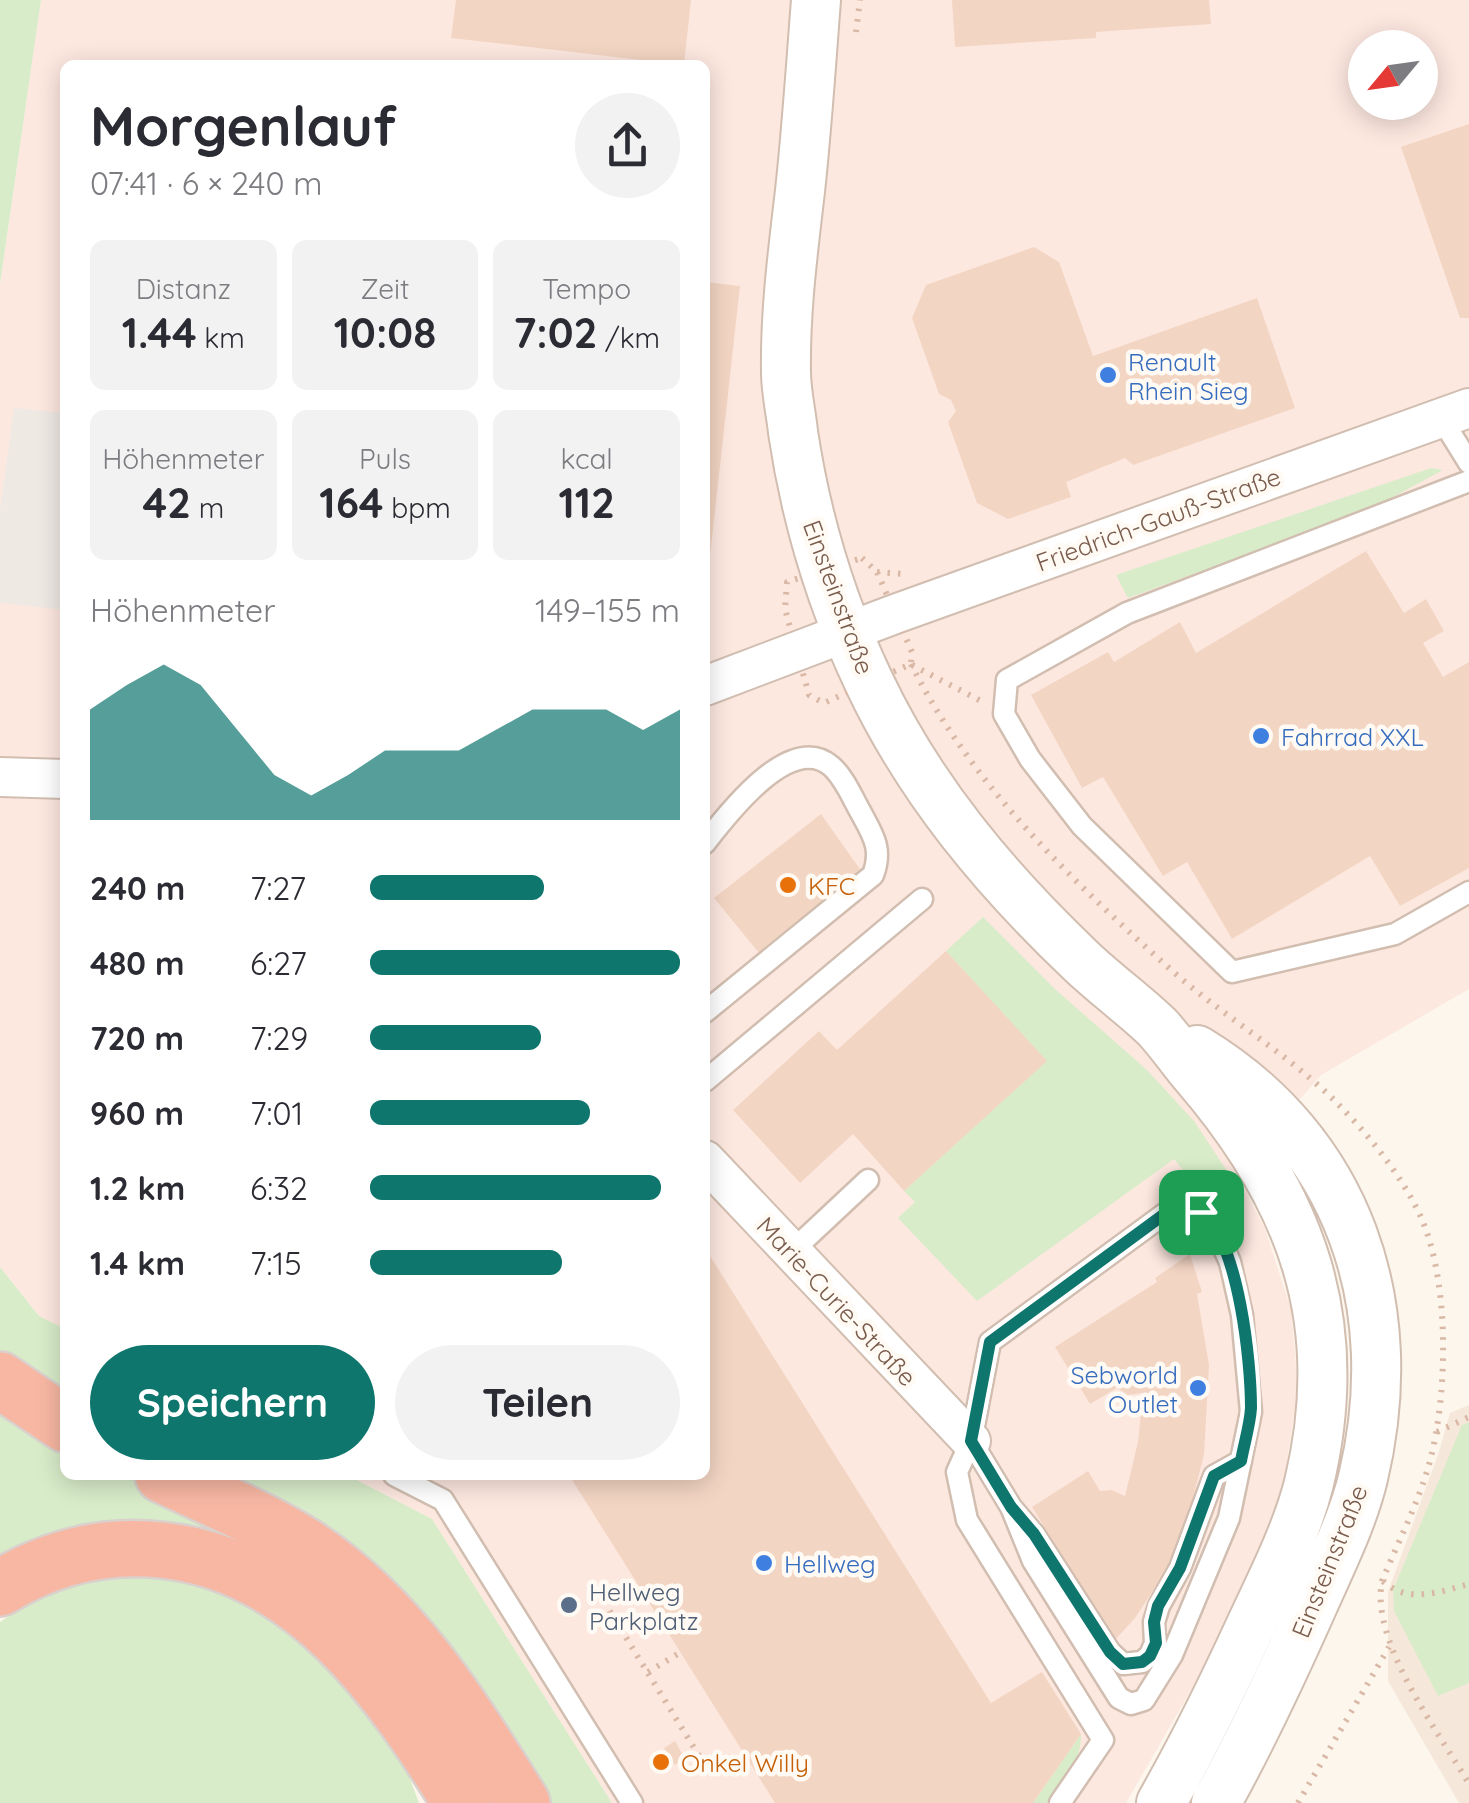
<!DOCTYPE html>
<html lang="de">
<meta charset="utf-8">
<style>
body{margin:0;font-family:Quicksand,sans-serif;background:#f2f2f3;color:#2b2b33;height:100vh;display:flex;flex-direction:column;font-size:38px;white-space:nowrap}
*{box-sizing:border-box;margin:0}
p{font-size:32px;color:#7c7c81}
.icon{flex:none;width:55px;height:55px;fill:none;stroke:currentColor;stroke-width:2;stroke-linecap:round;stroke-linejoin:round}
.map{position:relative;flex:1;overflow:hidden}
.details{position:absolute;left:60px;top:60px;width:650px;height:1420px;display:flex;flex-direction:column;background:#fff;border-radius:15px;box-shadow:0 5px 25px #0003}
.details>*{flex:none}
.needle{width:65px;rotate:241deg}
.tools{position:absolute;left:1348px;top:30px;display:grid;gap:20px}
.tools a{display:grid;place-items:center;width:90px;height:90px;border-radius:50%;background:#fff;box-shadow:0 5px 25px #0003;font-size:50px}
.pin{position:absolute;display:grid;place-items:center;width:85px;height:85px;color:#fff;margin:-42px;border-radius:20px;box-shadow:0 5px 15px #0006}
.round{display:grid;place-items:center;flex:none;width:105px;height:105px;border-radius:52px;background:#f2f2f3}
.head{display:flex;align-items:center;justify-content:space-between;height:170px;padding:0 30px}
h1{font-size:55px;font-weight:700;line-height:75px}
.metrics{display:grid;grid-template-columns:repeat(3,1fr);gap:15px;height:170px;padding:10px 30px}
.metrics div{display:grid;align-content:center;border-radius:15px;background:#f2f2f3;text-align:center}
.metrics b{font-size:42px;font-weight:700}
.metrics small{font-size:28px;font-weight:400}
.metrics p{font-size:28px}
.chart{height:280px;padding:20px 30px}
.chart p{display:flex;justify-content:space-between}
.chart svg{width:100%;height:180px;margin-top:10px;fill:#0f766e;opacity:.7}
.button{display:flex;gap:20px;margin-top:auto;padding:20px 30px}
.button a{flex:1;height:115px;border-radius:60px;background:#0f766e;color:#fff;font-size:40px;font-weight:700;line-height:115px;text-align:center}
.button a+a{background:#f2f2f3;color:#2b2b33}
ul{padding:0 30px;list-style:none;font-size:32px}
li{display:grid;grid-template-columns:160px 120px 1fr;align-items:center;height:75px}
li i{height:25px;border-radius:12px;background:#0f766e}
.map>svg:first-child{display:block}
.residential{fill:#f5e8da}
.commercial{fill:#fde8e0;fill-rule:evenodd}
.industrial{fill:#efe9e4}
.green{fill:#d8ecc9}
.building{fill:#f3d5c3}
.lines{fill:none;stroke-linecap:round;stroke-linejoin:round}
.service-casing{stroke:#d1beb0;stroke-width:25}
.minor-casing{stroke:#d1beb0;stroke-width:42}
.tertiary-casing{stroke:#d1beb0;stroke-width:52}
.motorway-casing{stroke:#dad1cd;stroke-width:60}
.path{stroke:#d9b8a5;stroke-width:6;stroke-dasharray:2.5 8;stroke-linecap:butt}
.service{stroke:#fff;stroke-width:20}
.minor{stroke:#fff;stroke-width:38}
.tertiary{stroke:#fff;stroke-width:48}
.motorway{stroke:#f7b7a3;stroke-width:55}
.route-casing{stroke:#fff;stroke-width:20}
.route{stroke:#0f766e;stroke-width:12}
.shop-dot{fill:#3f7fe0;stroke:#fffaf3;stroke-width:4}
.food-dot{fill:#e8710a;stroke:#fffaf3;stroke-width:4}
.service-dot{fill:#5c6f8a;stroke:#fffaf3;stroke-width:4}
.labels{text-anchor:middle;dominant-baseline:central;stroke-width:9;stroke-linejoin:round;paint-order:stroke}
.shop-label{font-size:25px;fill:#366cbe;stroke:#fffaf3;text-anchor:start}
.street-label{font-size:25px;fill:#7a5c4d;stroke:#fffaf3}
.food-label{font-size:25px;fill:#c56008;stroke:#fffaf3;text-anchor:start}
.service-label{font-size:25px;fill:#4e5e75;stroke:#fffaf3;text-anchor:start}
</style>
<div class="map">
<svg width="1469" height="1803" viewBox="0 0 1469 1803">
<rect width="100%" height="100%" fill="#fdf6ec"/>
<path class="residential" d="M 1469,1405 L 1469,1803 L 1459,1803 L 1388,1681 L 1388,1592 L 1439,1452 L 1450,1413 Z"/>
<path class="commercial" d="M 41,0 L 1469,0 L 1469,989 L 1321,1075 L 1236,1172 L 1265,1229 L 1291,1309 L 1298,1388 L 1282,1494 L 1217,1645 L 1126,1803 L 612,1803 L 432,1519 L 347,1475 L 705,1475 L 705,65 L 65,65 L 65,1329 L 39,1316 L 0,1267 L 0,284 ZM 1365,48 L 1420,48 L 1420,102 L 1365,102 Z"/>
<path class="industrial" d="M 14,408 L 65,413 L 65,610 L 0,603 L 0,509 Z"/>
<path class="green" d="M 0,0 L 41,0 L 0,284 Z
M 1431,468 L 1443,470 L 1371,509 L 1128,598 L 1116,575 Z
M 983,917 L 1055,989 L 1147,1070 L 1194,1121 L 1229,1174 L 1222,1178 L 1207,1200 L 1174,1159 L 977,1301 L 898,1218 L 915,1202 L 904,1191 L 1046,1061 L 946,951 Z
M 0,1267 L 39,1316 L 65,1329 L 65,1404 L 0,1355 Z
M 0,1401 L 65,1444 L 65,1475 L 123,1475 L 269,1545 L 299,1581 L 0,1567 Z
M 1469,1422 L 1469,1683 L 1438,1696 L 1394,1611 L 1393,1590 L 1462,1425 Z
M 208,1475 L 347,1475 L 432,1519 L 612,1803 L 548,1803 Z
M 164,1572 L 246,1597 L 329,1665 L 407,1771 L 419,1803 L 0,1803 L 0,1622 L 34,1600 L 90,1577 Z
M 1081,1734 C 1082,1762 1062,1782 1047,1803 L 1033,1803 Z"/>
<path class="building" d="M 456,0 L 691,0 L 684,65 L 451,38 Z
M 952,0 L 1209,0 L 1211,24 L 1096,32 L 1096,38 L 955,47 Z
M 1469,124 L 1469,318 L 1460,318 L 1401,147 Z
M 1034,247 L 1059,262 L 1093,356 L 1257,298 L 1295,408 L 1133,465 L 1125,458 L 1066,482 L 1071,497 L 1008,519 L 977,503 L 948,422 L 956,411 L 951,400 L 939,394 L 912,318 L 926,285 Z
M 705,282 L 740,286 L 708,574 L 705,574 Z
M 1366,551 L 1404,613 L 1426,599 L 1444,631 L 1423,643 L 1443,677 L 1469,662 L 1469,868 L 1400,906 L 1370,856 L 1232,939 L 1187,862 L 1163,876 L 1103,777 L 1082,788 L 1031,695 L 1108,652 L 1114,662 L 1180,622 L 1196,653 Z
M 821,814 L 862,872 L 759,953 L 714,898 Z
M 946,951 L 1047,1061 L 904,1191 L 853,1134 L 800,1183 L 733,1110 L 819,1031 L 837,1050 Z
M 705,1248 L 991,1703 L 1042,1672 L 1081,1734 L 1033,1803 L 775,1803 L 569,1475 L 705,1475 Z
M 1190,1254 L 1202,1292 L 1197,1294 L 1209,1365 L 1204,1455 L 1186,1525 L 1162,1577 L 1135,1618 L 1115,1640 L 1032,1507 L 1088,1471 L 1100,1491 L 1112,1490 L 1125,1496 L 1138,1442 L 1143,1393 L 1128,1395 L 1117,1388 L 1090,1404 L 1055,1347 L 1157,1282 L 1155,1278 Z
M 675,1741 L 685,1759 L 675,1765 L 664,1748 Z
M 660,1752 L 670,1768 L 663,1772 L 653,1756 Z"/>
<g class="lines">
<g class="service-casing">
<path id="service" d="M 1441,418 L 1469,463
M 1469,481 L 1127,613 L 1007,680 L 1004,714 L 1030,759 L 1082,826 L 1232,972 L 1395,934 L 1469,892
M 705,843 C 726,816 790,731 831,766 C 844,777 852,797 860,811 C 873,835 883,849 873,875 L 705,1012
M 705,1081 L 922,899
M 790,1253 L 868,1180
M 971,1441 L 1011,1507 L 1034,1534 L 1110,1652 L 1123,1664 L 1142,1662 L 1150,1655 L 1155,1643 L 1154,1622 L 1159,1606 L 1180,1568 L 1214,1476 L 1241,1461
M 394,1475 L 443,1500 L 632,1803
M 1011,1507 L 1033,1561 L 1119,1698 L 1131,1704 L 1144,1700 L 1172,1655 L 1229,1518 L 1251,1412 L 1242,1315 L 1230,1262 L 1213,1225 L 1201,1212 L 1190,1207 L 1174,1207 L 990,1342 L 971,1441 L 957,1472 L 967,1520 L 1103,1740 L 1060,1803"/>
</g>
<g class="minor-casing">
<path id="minor" d="M 705,686 L 895,614 L 1469,408
M 0,777 L 65,779
M 705,1160 L 971,1441"/>
</g>
<g class="tertiary-casing">
<path id="tertiary" d="M 816,0 C 811,64 807,127 800,191 C 793,251 785,311 786,372 C 786,392 791,412 793,432 C 806,519 831,602 869,682 C 920,790 995,879 1081,961 C 1105,984 1133,1004 1157,1027 C 1171,1042 1182,1059 1195,1074 C 1301,1197 1348,1321 1309,1483 C 1297,1531 1273,1578 1252,1623 C 1224,1684 1194,1745 1161,1803
M 1197,1050 C 1350,1143 1404,1306 1363,1478 C 1353,1519 1333,1560 1316,1598 C 1285,1668 1253,1737 1216,1803"/>
</g>
<g class="motorway-casing">
<path id="motorway" d="M 0,1380 L 65,1424
M 163,1475 C 209,1498 264,1519 307,1547 C 402,1609 463,1709 522,1803
M 0,1588 C 50,1557 102,1544 161,1550 C 305,1565 390,1690 461,1803"/>
</g>
<path class="path" d="M 856,32 L 860,0
M 862,558 L 877,572 L 912,652 L 911,664 L 824,703 L 809,695 L 785,609 L 787,582 Z
M 877,572 L 905,574
M 911,664 C 971,784 1070,879 1169,968 C 1221,1015 1284,1051 1334,1100 C 1367,1133 1400,1173 1420,1215 C 1450,1281 1448,1392 1430,1461 C 1419,1502 1398,1542 1382,1581 C 1370,1642 1438,1731 1469,1784
M 912,665 L 981,701
M 1437,1432 L 1469,1417
M 1383,1581 C 1407,1604 1440,1592 1469,1584
M 593,1584 L 709,1772
M 648,1672 L 681,1652
M 1298,1803 L 1389,1647"/>
<use href="#service" class="service"/>
<use href="#minor" class="minor"/>
<use href="#tertiary" class="tertiary"/>
<use href="#motorway" class="motorway"/>
</g>
<g class="lines">
<g class="route-casing">
<path id="route" d="M 1174,1207 C 1186,1207 1194,1207 1203,1214 C 1239,1245 1251,1362 1251,1408 C 1250,1425 1244,1444 1241,1461 L 1214,1476 L 1180,1568 L 1158,1606 L 1154,1622 L 1156,1643 L 1150,1656 L 1142,1662 L 1123,1664 L 1110,1652 L 1034,1534 L 1011,1507 L 971,1441 L 990,1342 Z"/>
</g>
<use href="#route" class="route"/>
</g>
<g class="shop-dot">
<circle cx="1108" cy="375" r="10"/>
<circle cx="1261" cy="736" r="10"/>
<circle cx="1198" cy="1388" r="10"/>
<circle cx="764" cy="1563" r="10"/>
</g>
<g class="food-dot">
<circle cx="788" cy="885" r="10"/>
<circle cx="661" cy="1762" r="10"/>
</g>
<circle class="service-dot" cx="569" cy="1605" r="10"/>
<g class="labels">
<g class="shop-label">
<text x="1128" y="361">Renault<tspan x="1128" dy="29">Rhein Sieg</tspan></text>
<text x="1281" y="736">Fahrrad XXL</text>
<text x="1178" y="1374" text-anchor="end">Sebworld<tspan x="1178" dy="29">Outlet</tspan></text>
<text x="784" y="1563">Hellweg</text>
</g>
<g class="street-label">
<text transform="translate(1158 519) rotate(-20)">Friedrich-Gauß-Straße</text>
<text transform="translate(839 597) rotate(70)">Einsteinstraße</text>
<text transform="translate(837 1301) rotate(47)">Marie-Curie-Straße</text>
<text transform="translate(1329 1561) rotate(-68)">Einsteinstraße</text>
</g>
<g class="food-label">
<text x="808" y="885">KFC</text>
<text x="681" y="1762">Onkel Willy</text>
</g>
<g class="service-label">
<text x="589" y="1591">Hellweg<tspan x="589" dy="29">Parkplatz</tspan></text>
</g>
</g>
</svg>
<div class="tools">
<a><svg class="needle" viewBox="-14 -14 28 28"><path d="M0-13l5 13h-10z" fill="#e53935"/><path d="M0 13l5-13h-10z" fill="#7c7c81"/></svg></a>
</div>
<div class="pin" style="left:1201px;top:1212px;background:#1e9e55"><svg class="icon" aria-label="arrive" viewBox="0 0 24 24"><path d="M6 21V4h12l-3 4 3 4H6"/></svg></div>
<section class="details">
<div class="head"><div><h1>Morgenlauf</h1><p>07:41 · 6 × 240 m</p></div><a class="round"><svg class="icon" aria-label="share" viewBox="0 0 24 24"><path d="M12 15V3M7 8l5-5 5 5M5 13v7h14v-7"/></svg></a></div>
<div class="metrics">
<div><p>Distanz</p><b>1.44<small> km</small></b></div>
<div><p>Zeit</p><b>10:08</b></div>
<div><p>Tempo</p><b>7:02<small> /km</small></b></div>
</div>
<div class="metrics">
<div><p>Höhenmeter</p><b>42<small> m</small></b></div>
<div><p>Puls</p><b>164<small> bpm</small></b></div>
<div><p>kcal</p><b>112</b></div>
</div>
<div class="chart"><p><span>Höhenmeter</span>149–155 m</p>
<svg viewBox="0 0 160 44" preserveAspectRatio="none"><path d="M0 44V17L10 11L20 6L30 11L40 22L50 33L60 38L70 33L80 27L90 27L100 27L110 22L120 17L130 17L140 17L150 22L160 17V44z"/></svg>
</div>
<ul>
<li><b>240 m</b>7:27<i style="width:56%"></i></li>
<li><b>480 m</b>6:27<i style="width:100%"></i></li>
<li><b>720 m</b>7:29<i style="width:55%"></i></li>
<li><b>960 m</b>7:01<i style="width:71%"></i></li>
<li><b>1.2 km</b>6:32<i style="width:94%"></i></li>
<li><b>1.4 km</b>7:15<i style="width:62%"></i></li>
</ul>
<div class="button"><a>Speichern</a><a>Teilen</a></div>
</section>
</div>
